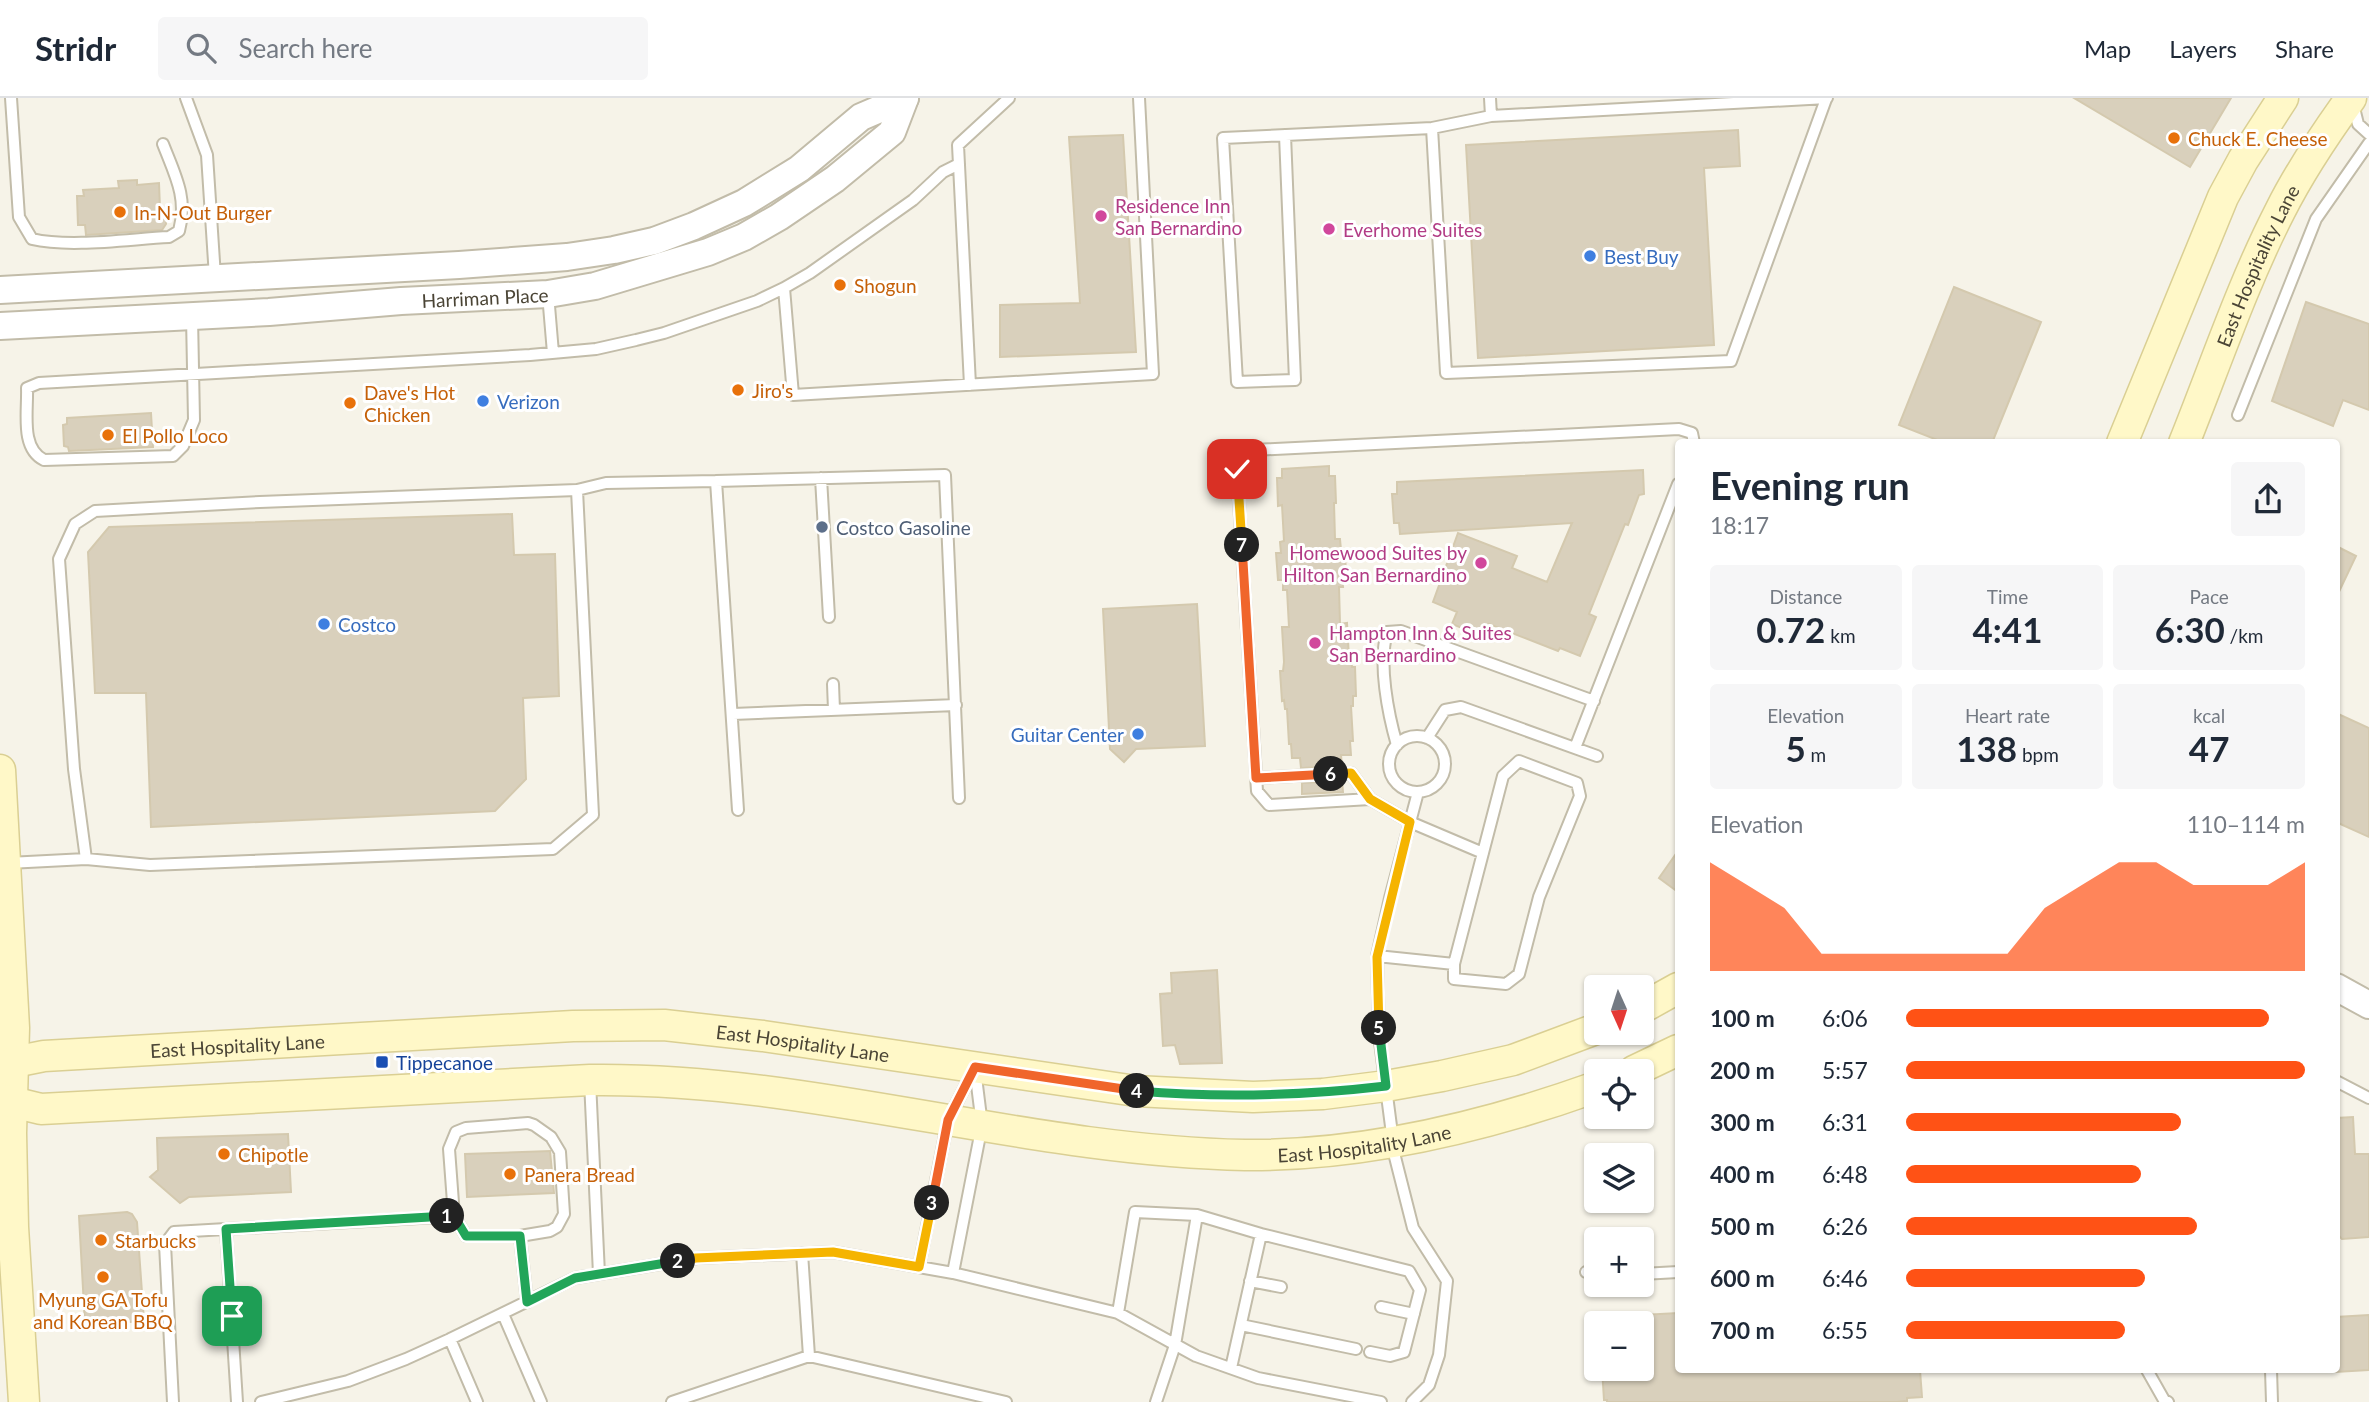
<!DOCTYPE html>
<meta charset="utf-8">
<style>
body{margin:0;font-family:Lato,sans-serif;background:#f6f6f7;color:#1f2937;height:100vh;display:flex;flex-direction:column;font-size:26px;white-space:nowrap}
*{box-sizing:border-box;margin:0}
p{font-size:23px;color:#747a83}
.icon{flex:none;width:38px;height:38px;fill:none;stroke:currentColor;stroke-width:2;stroke-linecap:round;stroke-linejoin:round}
.map{position:relative;flex:1;overflow:hidden}
.sheet{position:absolute;left:1675px;top:341px;width:665px;height:934px;display:flex;flex-direction:column;background:#fff;border-radius:7px;box-shadow:0 2px 5px #0004}
.sheet>*{flex:none}
.needle{width:46px;rotate:177deg}
.controls{position:absolute;left:1584px;top:877px;display:grid;gap:14px}
.controls a{display:grid;place-items:center;width:70px;height:70px;border-radius:7px;background:#fff;box-shadow:0 2px 5px #0004;font-size:35px}
.pin{position:absolute;display:grid;place-items:center;width:60px;height:60px;color:#fff;margin:-30px;border-radius:14px;box-shadow:0 4px 10px #0006}
.km{position:absolute;width:35px;height:35px;margin:-18px;border-radius:50%;background:#222;color:#fff;font-size:19px;line-height:35px;text-align:center}
.round{display:grid;place-items:center;flex:none;width:74px;height:74px;border-radius:7px;background:#f6f6f7}
.head{display:flex;align-items:center;justify-content:space-between;height:119px;padding:0 35px}
h1{font-size:38px;font-weight:700;line-height:52px}
.stats{display:grid;grid-template-columns:repeat(3,1fr);gap:10px;height:119px;padding:7px 35px}
.stats div{display:grid;align-content:center;border-radius:7px;background:#f6f6f7;text-align:center}
.stats b{font-size:35px;font-weight:700}
.stats small{font-size:19px;font-weight:400}
.stats p{font-size:19px}
.chart{height:196px;padding:14px 35px}
.chart p{display:flex;justify-content:space-between}
.chart svg{width:100%;height:126px;margin-top:7px;fill:#ff5215;opacity:.7}
ul{padding:0 35px;list-style:none;font-size:23px}
li{display:grid;grid-template-columns:112px 84px 1fr;align-items:center;height:52px}
li i{height:18px;border-radius:9px;background:#ff5215}
header{display:flex;align-items:center;gap:42px;box-sizing:border-box;height:98px;padding:0 35px;background:#fff;border-bottom:2px solid #e0e1e3}
header strong{font-size:33px}
nav{display:flex;gap:38px;margin-inline-start:auto;font-size:24px}
.search{width:490px;height:63px;background:#f6f6f7;display:flex;align-items:center;gap:18px;box-sizing:border-box;padding:0 24px;border-radius:7px;color:#747a83;font-size:26px}
.map>svg:first-child{display:block}
.building{fill:#d9d0bc;stroke:#d4c9ae;stroke-width:2}
.lines{fill:none;stroke-linecap:round;stroke-linejoin:round}
.service-casing{stroke:#c2bca9;stroke-width:14}
.tertiary-casing{stroke:#c2bca9;stroke-width:30}
.secondary-casing{stroke:#dacf93;stroke-width:33}
.service{stroke:#fff;stroke-width:10}
.tertiary{stroke:#fff;stroke-width:26}
.secondary{stroke:#fff8c8;stroke-width:30}
.split-1-casing{stroke:#fff;stroke-width:14}
.split-2-casing{stroke:#fff;stroke-width:14}
.split-3-casing{stroke:#fff;stroke-width:14}
.split-4-casing{stroke:#fff;stroke-width:14}
.split-5-casing{stroke:#fff;stroke-width:14}
.split-6-casing{stroke:#fff;stroke-width:14}
.split-7-casing{stroke:#fff;stroke-width:14}
.split-8-casing{stroke:#fff;stroke-width:14}
.split-1{stroke:#22a559;stroke-width:9}
.split-2{stroke:#22a559;stroke-width:9}
.split-3{stroke:#f5b400;stroke-width:9}
.split-4{stroke:#f0652b;stroke-width:9}
.split-5{stroke:#22a559;stroke-width:9}
.split-6{stroke:#f5b400;stroke-width:9}
.split-7{stroke:#f0652b;stroke-width:9}
.split-8{stroke:#f5b400;stroke-width:9}
.food-dot{fill:#e8710a;stroke:#fff;stroke-width:2.5}
.hotel-dot{fill:#d1479c;stroke:#fff;stroke-width:2.5}
.shop-dot{fill:#3f7fe0;stroke:#fff;stroke-width:2.5}
.service-dot{fill:#5c6f8a;stroke:#fff;stroke-width:2.5}
.transit-dot{fill:#1a4fb4;stroke:#fff;stroke-width:2.5}
.labels{text-anchor:middle;dominant-baseline:central;stroke-width:6;stroke-linejoin:round;paint-order:stroke}
.food-label{font-size:19px;fill:#c56008;stroke:#fff;text-anchor:start}
.hotel-label{font-size:19px;fill:#b23c85;stroke:#fff;text-anchor:start}
.shop-label{font-size:19px;fill:#366cbe;stroke:#fff;text-anchor:start}
.street-label{font-size:19px;fill:#4a4435;stroke:#fff}
.service-label{font-size:19px;fill:#4e5e75;stroke:#fff;text-anchor:start}
.transit-label{font-size:19px;fill:#164399;stroke:#fff;text-anchor:start}
</style>
<header>
<strong>Stridr</strong>
<div class="search"><svg class="icon" aria-label="search" viewBox="0 0 24 24"><circle cx="10" cy="10" r="6"/><path d="M15 15l6 6"/></svg>Search here</div>
<nav><a>Map</a><a>Layers</a><a>Share</a></nav>
</header>
<div class="map">
<svg width="2369" height="1304" viewBox="0 0 2369 1304">
<rect width="100%" height="100%" fill="#f6f3e8"/>
<path class="building" d="M 2074,0 L 2231,0 L 2190,69 Z
M 1738,32 L 1740,68 L 1704,70 L 1714,247 L 1478,260 L 1466,47 Z
M 1123,37 L 1136,254 L 1000,259 L 1000,207 L 1080,205 L 1069,39 Z
M 137,82 L 137,87 L 159,85 L 160,111 L 166,117 L 166,126 L 162,132 L 86,137 L 85,127 L 78,127 L 77,98 L 84,98 L 83,92 L 119,90 L 118,83 Z
M 1954,189 L 2041,224 L 1992,345 L 1945,345 L 1899,327 Z
M 2306,204 L 2369,226 L 2369,312 L 2343,302 L 2333,328 L 2272,303 Z
M 151,315 L 153,349 L 69,353 L 68,349 L 64,348 L 63,327 L 67,326 L 67,320 Z
M 1329,368 L 1329,378 L 1335,378 L 1336,405 L 1334,405 L 1335,441 L 1340,441 L 1341,452 L 1345,452 L 1346,479 L 1342,479 L 1343,489 L 1339,489 L 1340,526 L 1347,525 L 1349,560 L 1351,560 L 1352,569 L 1355,569 L 1356,598 L 1353,598 L 1353,608 L 1351,608 L 1353,643 L 1350,643 L 1351,657 L 1341,657 L 1342,668 L 1301,670 L 1300,660 L 1292,660 L 1291,646 L 1289,646 L 1287,611 L 1285,611 L 1284,602 L 1282,603 L 1280,573 L 1283,573 L 1284,564 L 1282,529 L 1289,529 L 1287,492 L 1283,492 L 1283,482 L 1278,482 L 1276,455 L 1281,455 L 1280,444 L 1284,443 L 1282,407 L 1278,408 L 1277,380 L 1282,380 L 1282,371 Z
M 1643,372 L 1644,396 L 1639,397 L 1628,427 L 1625,426 L 1589,516 L 1596,519 L 1580,558 L 1560,550 L 1558,553 L 1489,526 L 1484,539 L 1452,526 L 1457,514 L 1433,504 L 1458,435 L 1517,458 L 1512,470 L 1547,484 L 1572,425 L 1400,436 L 1399,425 L 1394,425 L 1392,396 L 1397,396 L 1397,384 Z
M 512,416 L 514,457 L 555,456 L 559,598 L 523,600 L 526,681 L 495,713 L 151,729 L 146,595 L 95,595 L 88,454 L 109,429 Z
M 2336,448 L 2356,458 L 2336,500 Z
M 1197,506 L 1205,648 L 1136,651 L 1124,664 L 1110,651 L 1103,511 Z
M 2336,615 L 2369,630 L 2369,739 L 2336,724 Z
M 1342,683 L 1343,694 L 1302,696 L 1302,685 Z
M 1678,753 L 1678,794 L 1659,780 Z
M 1217,872 L 1222,965 L 1180,966 L 1175,947 L 1163,948 L 1160,896 L 1172,895 L 1171,875 Z
M 2353,1019 L 2355,1056 L 2369,1056 L 2369,1139 L 2342,1141 L 2336,1135 L 2336,1020 Z
M 288,1036 L 291,1094 L 189,1099 L 180,1105 L 150,1079 L 158,1072 L 157,1040 Z
M 550,1053 L 554,1095 L 467,1099 L 465,1056 Z
M 127,1114 L 132,1116 L 137,1124 L 144,1223 L 85,1227 L 79,1118 Z
M 1678,1215 L 1678,1272 L 1920,1272 L 1922,1299 L 1907,1300 L 1907,1303 L 1897,1304 L 1607,1304 L 1607,1302 L 1604,1302 L 1602,1270 L 1642,1270 L 1642,1217 Z
M 2369,1217 L 2369,1272 L 2336,1274 L 2336,1219 Z"/>
<g class="lines">
<g class="service-casing">
<path id="service" d="M 11,0 L 19,119 L 32,141 C 70,150 129,141 169,139 L 179,133 C 188,100 175,77 163,46
M 186,0 L 207,57 L 215,179
M 1490,0 L 1491,18 L 1827,0
M 2353,6 L 2358,26 L 2369,36
M 1432,30 L 1446,275 L 1731,263 L 1826,1
M 1285,37 L 1295,282 L 1237,284 L 1223,40 L 1432,30 L 1491,18
M 784,190 L 793,297 L 1153,276 L 1139,0
M 548,196 L 553,255
M 192,219 L 194,322 L 183,348 L 173,358 L 44,362 C 20,350 28,314 27,290 L 39,285 L 530,257 L 596,251 L 636,242 L 664,235 L 757,203 L 784,190 L 810,175 L 913,102 L 943,74 L 959,66
M 970,287 L 958,47 L 1009,0
M 2238,317 L 2316,121 L 2369,45
M 821,380 L 829,519
M 716,383 L 945,377 L 959,700
M 833,586 L 834,612
M 733,616 L 956,607
M1389 666a28 28 0 1 1 56 0a28 28 0 1 1-56 0Z
M 1427,640 L 1445,612 L 1461,609 L 1597,658
M 1397,647 C 1388,616 1378,565 1387,534 L 1401,533 L 1594,603
M 1575,650 L 1678,386
M 1256,680 L 1351,675 L 1370,701
M 1483,755 L 1410,724 L 1370,701 L 1269,707 L 1257,693 L 1237,371 L 1254,352 L 1679,331 L 1692,335 L 1694,345
M 86,761 L 74,671 L 59,461 L 75,426 L 95,413 L 260,404 L 577,392
M 8,765 L 86,761 L 150,767 L 553,751 L 593,717 L 577,392 L 606,385 L 716,383 L 738,712
M 1377,858 L 1454,866 L 1503,678 L 1519,663 L 1577,685 L 1580,698 L 1539,799 L 1519,876 L 1506,886 L 1454,881 L 1454,866
M 590,983 L 599,1176
M 2336,983 L 2369,1000
M 454,1118 L 449,1051 L 456,1034 L 466,1030 L 528,1025 L 534,1027 L 551,1039 L 560,1054 L 564,1116 L 557,1129 L 550,1133 L 520,1138
M 226,1131 L 237,1304
M 1261,1136 L 1409,1173 L 1420,1192 L 1404,1254 L 1390,1258 L 1370,1254
M 802,1155 L 809,1258
M 919,1169 L 948,1022 L 974,971
M 1586,1174 L 1596,1176
M 953,1175 L 982,1027 L 975,971
M 1642,1176 L 1678,1174
M 1250,1183 L 1281,1189
M 1381,1209 L 1414,1216
M 1118,1215 L 1135,1114 L 1197,1117 L 1261,1136 L 1231,1270
M 503,1216 L 541,1304
M 1241,1227 L 1356,1251
M 450,1241 L 477,1304
M 2147,1272 L 2164,1302 L 2168,1304
M 2271,1272 L 2272,1304
M 173,1304 L 165,1146 L 174,1134 L 454,1118 L 466,1138 L 520,1138 L 527,1204
M 261,1304 L 348,1283 L 406,1261 L 450,1241 L 575,1180 L 697,1160 L 833,1154 L 953,1175 L 1118,1215 L 1196,1258 L 1258,1280 L 1381,1304
M 672,1304 L 809,1258 L 1006,1304
M 1156,1304 L 1175,1247 L 1197,1117
M 1412,1304 L 1429,1287 L 1439,1257 L 1447,1183 L 1413,1130 L 1395,1059 L 1379,936 L 1377,858 L 1390,800 L 1418,694"/>
</g>
<g class="tertiary-casing">
<g id="tertiary">
<path d="M 0,192 L 459,167 L 567,159 L 614,152 L 654,143 L 694,128 L 744,105 L 799,71 L 861,19 L 905,0"/>
<path id="s1" d="M 0,228 L 269,214 L 401,203 L 548,196 L 595,188 L 708,154 L 744,139 L 779,119 L 835,81 L 892,34 L 905,0"/>
<path d="M 2336,889 L 2369,907"/>
</g>
</g>
<g class="secondary-casing">
<g id="secondary">
<path d="M 2122,345 L 2223,99 L 2243,62 L 2283,0"/>
<path id="s2" d="M 2184,345 C 2215,268 2242,187 2280,113 C 2300,73 2325,36 2351,0"/>
<path d="M 0,672 L 14,930 L 11,1035 L 13,1129 L 24,1304"/>
<path d="M 1642,910 L 1678,890"/>
<path id="s3" d="M 0,971 L 14,964 L 44,958 L 573,928 L 664,927 L 763,938 L 1136,993 L 1253,999 L 1323,996 L 1386,988 L 1442,978 L 1513,962 L 1596,931"/>
<path d="M 1634,973 L 1678,952"/>
<path id="s4" d="M 0,1001 L 41,1011 L 590,982 C 811,979 1025,1053 1245,1057 C 1365,1058 1484,1029 1596,989"/>
</g>
</g>
<use href="#service" class="service"/>
<use href="#tertiary" class="tertiary"/>
<use href="#secondary" class="secondary"/>
</g>
<g class="lines">
<g class="split-1-casing">
<path id="split-1" d="M 232,1218 L 226,1131 L 447,1118"/>
</g>
<g class="split-2-casing">
<path id="split-2" d="M 447,1118 L 454,1118 L 466,1138 L 520,1138 L 527,1204 L 575,1180 L 678,1163"/>
</g>
<g class="split-3-casing">
<path id="split-3" d="M 678,1163 L 696,1160 L 833,1154 L 919,1169 L 932,1105"/>
</g>
<g class="split-4-casing">
<path id="split-4" d="M 932,1105 L 948,1022 L 975,969 L 1137,993"/>
</g>
<g class="split-5-casing">
<path id="split-5" d="M 1137,993 C 1222,1000 1301,998 1386,988 L 1379,930"/>
</g>
<g class="split-6-casing">
<path id="split-6" d="M 1331,676 L 1351,675 L 1370,701 L 1410,724 L 1377,859 L 1379,930"/>
</g>
<g class="split-7-casing">
<path id="split-7" d="M 1242,447 L 1256,680 L 1331,676"/>
</g>
<g class="split-8-casing">
<path id="split-8" d="M 1237,371 L 1242,447"/>
</g>
<use href="#split-1" class="split-1"/>
<use href="#split-2" class="split-2"/>
<use href="#split-3" class="split-3"/>
<use href="#split-4" class="split-4"/>
<use href="#split-5" class="split-5"/>
<use href="#split-6" class="split-6"/>
<use href="#split-7" class="split-7"/>
<use href="#split-8" class="split-8"/>
</g>
<g class="food-dot">
<circle cx="2174" cy="40" r="7"/>
<circle cx="120" cy="114" r="7"/>
<circle cx="840" cy="187" r="7"/>
<circle cx="738" cy="292" r="7"/>
<circle cx="350" cy="305" r="7"/>
<circle cx="108" cy="337" r="7"/>
<circle cx="224" cy="1056" r="7"/>
<circle cx="510" cy="1076" r="7"/>
<circle cx="101" cy="1142" r="7"/>
<circle cx="103" cy="1179" r="7"/>
</g>
<g class="hotel-dot">
<circle cx="1101" cy="118" r="7"/>
<circle cx="1329" cy="131" r="7"/>
<circle cx="1481" cy="465" r="7"/>
<circle cx="1315" cy="545" r="7"/>
</g>
<g class="shop-dot">
<circle cx="1590" cy="158" r="7"/>
<circle cx="483" cy="303" r="7"/>
<circle cx="324" cy="526" r="7"/>
<circle cx="1138" cy="636" r="7"/>
</g>
<circle class="service-dot" cx="822" cy="429" r="7"/>
<rect class="transit-dot" x="375" y="957" width="14" height="14" rx="3.5"/>
<g class="labels">
<g class="food-label">
<text x="2188" y="40">Chuck E. Cheese</text>
<text x="134" y="114">In-N-Out Burger</text>
<text x="854" y="187">Shogun</text>
<text x="752" y="292">Jiro's</text>
<text x="364" y="294">Dave's Hot<tspan x="364" dy="22">Chicken</tspan></text>
<text x="122" y="337">El Pollo Loco</text>
<text x="238" y="1056">Chipotle</text>
<text x="524" y="1076">Panera Bread</text>
<text x="115" y="1142">Starbucks</text>
<text x="103" y="1201" text-anchor="middle">Myung GA Tofu<tspan x="103" dy="22">and Korean BBQ</tspan></text>
</g>
<g class="hotel-label">
<text x="1115" y="107">Residence Inn<tspan x="1115" dy="22">San Bernardino</tspan></text>
<text x="1343" y="131">Everhome Suites</text>
<text x="1467" y="454" text-anchor="end">Homewood Suites by<tspan x="1467" dy="22">Hilton San Bernardino</tspan></text>
<text x="1329" y="534">Hampton Inn &amp; Suites<tspan x="1329" dy="22">San Bernardino</tspan></text>
</g>
<g class="shop-label">
<text x="1604" y="158">Best Buy</text>
<text x="497" y="303">Verizon</text>
<text x="338" y="526">Costco</text>
<text x="1124" y="636" text-anchor="end">Guitar Center</text>
</g>
<g class="street-label">
<text stroke="none"><textPath href="#s2" startOffset="192">East Hospitality Lane</textPath></text>
<text stroke="none"><textPath href="#s1" startOffset="486">Harriman Place</textPath></text>
<text stroke="none"><textPath href="#s3" startOffset="807">East Hospitality Lane</textPath></text>
<text stroke="none"><textPath href="#s3" startOffset="240">East Hospitality Lane</textPath></text>
<text stroke="none"><textPath href="#s4" startOffset="1372">East Hospitality Lane</textPath></text>
</g>
<g class="service-label">
<text x="836" y="429">Costco Gasoline</text>
</g>
<g class="transit-label">
<text x="396" y="964">Tippecanoe</text>
</g>
</g>
</svg>
<div class="controls">
<a><svg class="needle" viewBox="-14 -14 28 28"><path d="M0-13l5 13h-10z" fill="#e53935"/><path d="M0 13l5-13h-10z" fill="#747a83"/></svg></a>
<a><svg class="icon" aria-label="locate" viewBox="0 0 24 24"><circle cx="12" cy="12" r="6"/><path d="M12 2v4M12 18v4M2 12h4M18 12h4"/></svg></a>
<a><svg class="icon" aria-label="layers" viewBox="0 0 24 24"><path d="M12 4l9 5-9 5-9-5zM3 14l9 5 9-5"/></svg></a>
<a>+</a>
<a>−</a>
</div>
<div class="pin" style="left:232px;top:1218px;background:#1e9e55"><svg class="icon" aria-label="arrive" viewBox="0 0 24 24"><path d="M6 21V4h12l-3 4 3 4H6"/></svg></div>
<div class="pin" style="left:1237px;top:371px;background:#d93025"><svg class="icon" aria-label="check" viewBox="0 0 24 24"><path d="M5 12l5 5 9-10"/></svg></div>
<b class="km" style="left:447px;top:1118px">1</b>
<b class="km" style="left:678px;top:1163px">2</b>
<b class="km" style="left:932px;top:1105px">3</b>
<b class="km" style="left:1137px;top:993px">4</b>
<b class="km" style="left:1379px;top:930px">5</b>
<b class="km" style="left:1331px;top:676px">6</b>
<b class="km" style="left:1242px;top:447px">7</b>
<section class="sheet">
<div class="head"><div><h1>Evening run</h1><p>18:17</p></div><a class="round"><svg class="icon" aria-label="share" viewBox="0 0 24 24"><path d="M12 15V3M7 8l5-5 5 5M5 13v7h14v-7"/></svg></a></div>
<div class="stats">
<div><p>Distance</p><b>0.72<small> km</small></b></div>
<div><p>Time</p><b>4:41</b></div>
<div><p>Pace</p><b>6:30<small> /km</small></b></div>
</div>
<div class="stats">
<div><p>Elevation</p><b>5<small> m</small></b></div>
<div><p>Heart rate</p><b>138<small> bpm</small></b></div>
<div><p>kcal</p><b>47</b></div>
</div>
<div class="chart"><p><span>Elevation</span>110–114 m</p>
<svg viewBox="0 0 160 44" preserveAspectRatio="none"><path d="M0 44V6L10 14L20 22L30 38L40 38L50 38L60 38L70 38L80 38L90 22L100 14L110 6L120 6L130 14L140 14L150 14L160 6V44z"/></svg>
</div>
<ul>
<li><b>100 m</b>6:06<i style="width:91%"></i></li>
<li><b>200 m</b>5:57<i style="width:100%"></i></li>
<li><b>300 m</b>6:31<i style="width:69%"></i></li>
<li><b>400 m</b>6:48<i style="width:59%"></i></li>
<li><b>500 m</b>6:26<i style="width:73%"></i></li>
<li><b>600 m</b>6:46<i style="width:60%"></i></li>
<li><b>700 m</b>6:55<i style="width:55%"></i></li>
</ul>
</section>
</div>
